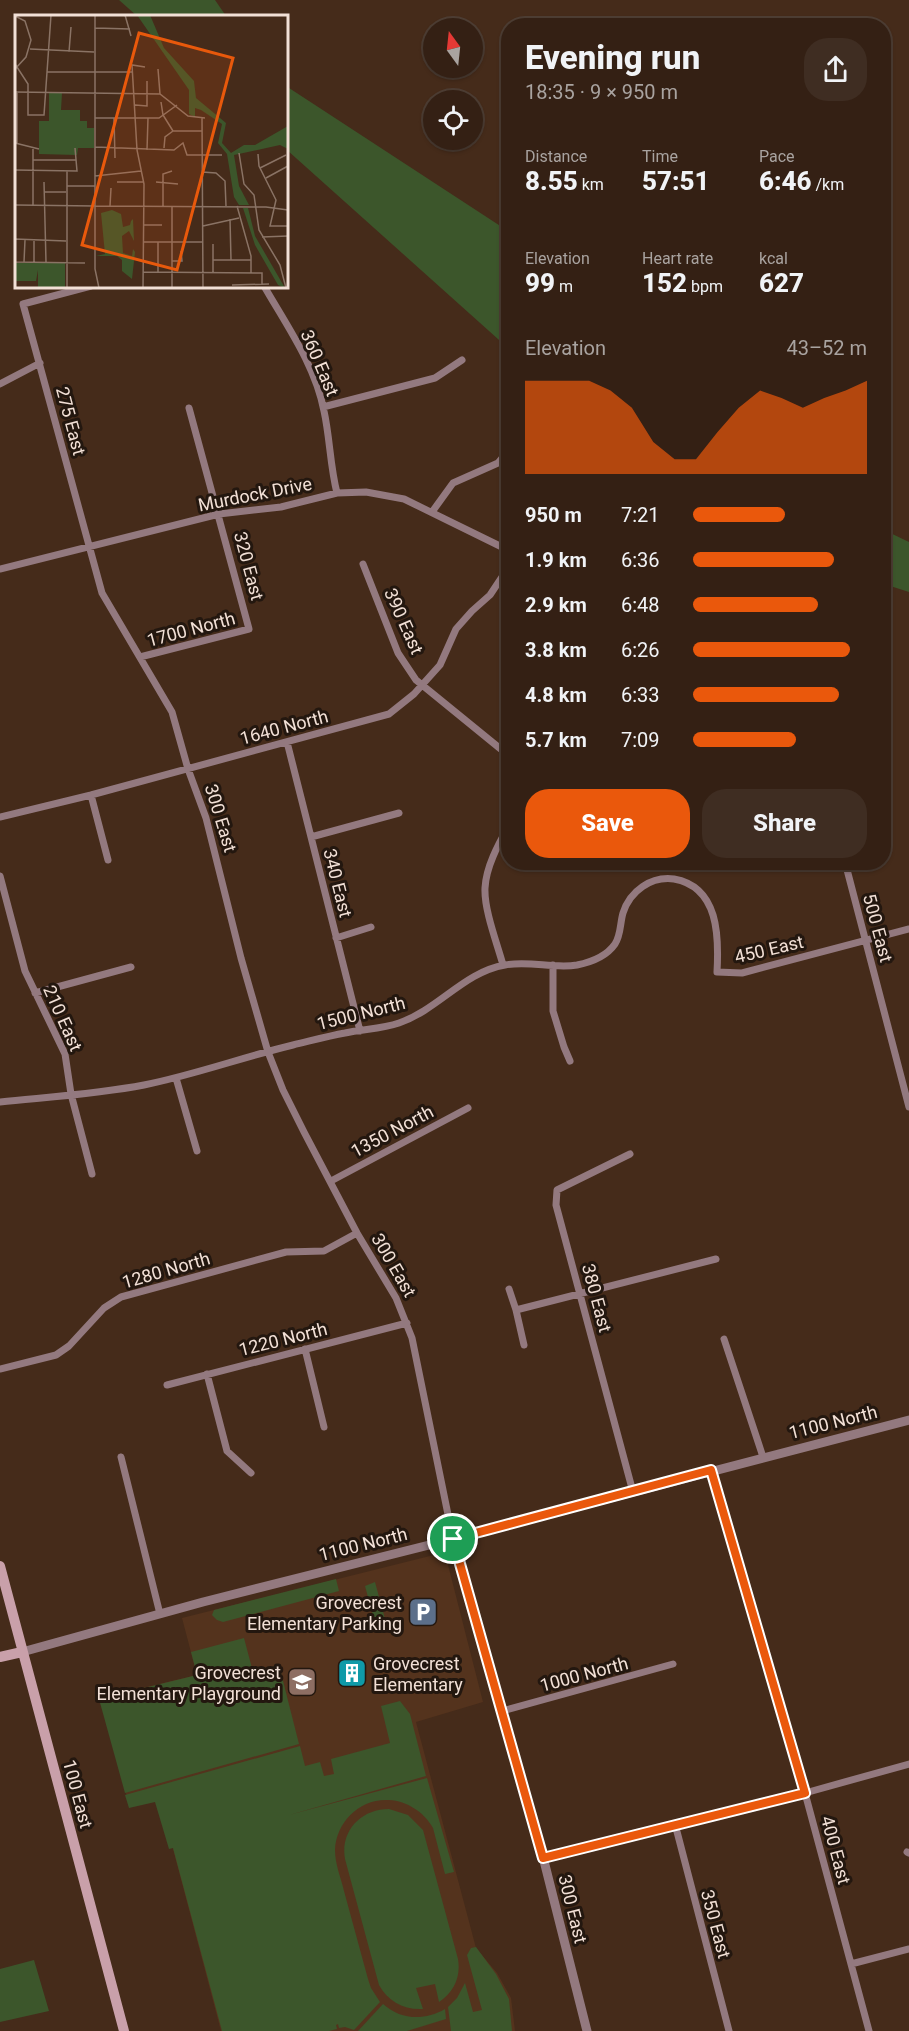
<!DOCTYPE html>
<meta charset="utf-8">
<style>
body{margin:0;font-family:Roboto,sans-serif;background:#3f2d22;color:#f1f3f6;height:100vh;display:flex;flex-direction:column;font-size:22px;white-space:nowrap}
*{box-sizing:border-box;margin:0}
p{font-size:20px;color:#a9a3a0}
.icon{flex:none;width:33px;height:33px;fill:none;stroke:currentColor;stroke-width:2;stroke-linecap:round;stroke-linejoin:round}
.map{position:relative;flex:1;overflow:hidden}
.details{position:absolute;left:501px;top:18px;width:390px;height:852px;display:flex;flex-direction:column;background:#342014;border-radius:24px;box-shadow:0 2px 4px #0004,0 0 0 2px #4e3e34}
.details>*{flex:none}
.needle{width:39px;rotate:345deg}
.controls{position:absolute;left:423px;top:18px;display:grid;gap:12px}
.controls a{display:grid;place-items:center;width:60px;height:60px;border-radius:50%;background:#342014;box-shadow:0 2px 4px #0004,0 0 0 2px #4e3e34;font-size:30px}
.pin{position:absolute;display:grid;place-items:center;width:51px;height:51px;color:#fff;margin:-26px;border:3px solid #fff;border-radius:50%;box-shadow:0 2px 6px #0007}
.round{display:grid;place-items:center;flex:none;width:63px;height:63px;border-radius:24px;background:#3f2d22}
.summary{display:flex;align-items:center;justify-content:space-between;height:102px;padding:0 24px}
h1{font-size:33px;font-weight:800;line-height:45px}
.metrics{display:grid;grid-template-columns:repeat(3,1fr);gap:9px;height:102px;padding:6px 24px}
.metrics div{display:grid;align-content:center}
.metrics b{font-size:26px;font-weight:800}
.metrics small{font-size:16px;font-weight:400}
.metrics p{font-size:16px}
.chart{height:168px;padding:12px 24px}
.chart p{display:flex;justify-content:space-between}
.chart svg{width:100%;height:108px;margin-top:6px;fill:#ea580c;opacity:.7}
.button{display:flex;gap:12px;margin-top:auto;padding:12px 24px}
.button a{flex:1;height:69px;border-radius:24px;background:#ea580c;color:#fff;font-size:24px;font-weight:800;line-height:69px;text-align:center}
.button a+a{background:#3f2d22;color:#f1f3f6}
ul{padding:0 24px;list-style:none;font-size:20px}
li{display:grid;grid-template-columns:96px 72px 1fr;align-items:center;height:45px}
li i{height:15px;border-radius:8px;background:#ea580c}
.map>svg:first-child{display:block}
.built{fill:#54331d}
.green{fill:#3c562b}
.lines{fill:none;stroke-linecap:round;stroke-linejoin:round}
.minor{stroke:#93797f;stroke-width:7}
.tertiary{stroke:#93797f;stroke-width:9}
.secondary{stroke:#c9a0aa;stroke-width:10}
.route-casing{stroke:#fff;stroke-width:12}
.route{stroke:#ea580c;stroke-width:8}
.labels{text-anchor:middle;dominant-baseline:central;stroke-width:6;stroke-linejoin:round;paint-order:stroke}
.street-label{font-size:18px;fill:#f2e0d6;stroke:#23170f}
.poi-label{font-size:18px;fill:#f2e0d6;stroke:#23170f;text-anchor:end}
.inset-road{fill:none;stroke:#8a7365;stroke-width:1.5}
.view{fill:#e8590c;fill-opacity:0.15;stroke:#e8590c;stroke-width:3}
.inset-edge{fill:none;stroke:#f2e0d6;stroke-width:3}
</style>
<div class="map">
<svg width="909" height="2031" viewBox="0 0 909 2031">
<rect width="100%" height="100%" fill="#452b1a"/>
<path class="built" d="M 438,1554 L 446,1557 L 483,1702 L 416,1722 L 476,1948 L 497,1973 L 511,1998 L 515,2031 L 221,2031 L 173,1849 L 176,1789 L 128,1801 L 100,1698 L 197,1675 L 182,1618 Z"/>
<path class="green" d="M 119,0 L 215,0 L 226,16 L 137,16 Z
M 286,86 L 508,231 L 508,348 L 287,150 Z
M 884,530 L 909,542 L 909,592 L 884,584 Z
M 336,1579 L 339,1591 L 223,1622 L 217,1620 L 212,1615 L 214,1610 Z
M 375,1582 L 385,1619 L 375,1623 L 365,1586 Z
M 244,1638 L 253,1672 L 279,1665 L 299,1744 L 125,1793 L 99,1699 L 197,1675 L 191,1652 Z
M 400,1701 L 410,1714 L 426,1776 L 289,1815 L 427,1778 L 454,1872 L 445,1874 L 433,1828 C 424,1812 407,1801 389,1800 C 360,1798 336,1822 335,1850 C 335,1864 341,1878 344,1891 C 352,1920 360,1950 368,1979 L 371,1988 L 380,2002 L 354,2030 L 345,2027 L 339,2028 L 338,2024 L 336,2025 L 337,2029 L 329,2031 L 222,2031 L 173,1848 L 169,1849 L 155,1802 L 129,1808 L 125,1795 L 300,1746 L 305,1766 L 320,1762 L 324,1776 L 334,1774 L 331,1759 L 390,1743 L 381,1706 Z
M 389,1809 L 408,1815 L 423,1830 L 458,1959 C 461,1977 454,1992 439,2002 L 435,1984 L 416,1988 L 423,2009 C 403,2010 388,2001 379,1985 L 345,1859 C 340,1831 361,1809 389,1809 Z
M 476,1947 L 496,1974 L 509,1999 L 512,2031 L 451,2031 L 448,2007 L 457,1998 L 465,1983 L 473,2012 L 482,2010 L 467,1955 L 471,1948 Z
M 34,1960 L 49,2011 L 0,2022 L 0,1969 Z
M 383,2004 C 401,2020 424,2021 445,2009 L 446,2019 L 407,2031 L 358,2031 Z"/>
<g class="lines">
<path class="minor" d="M 91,286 L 23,304 L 102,593 L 172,712 L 188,769 L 206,818 L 241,958 L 268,1052 L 283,1090 L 304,1132 L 357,1233 L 396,1298 L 412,1338 L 453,1539
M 264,286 C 287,326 315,365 324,411 C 330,438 330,466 337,493
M 0,384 L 40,363
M 323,407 L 435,378 L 462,360
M 432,512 L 453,483 L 498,463 L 508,451
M 363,564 L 398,653 L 416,680 L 508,755
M 0,569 L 219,514 L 281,507 L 337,493 L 366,492 L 404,499 L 508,550
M 140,657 L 249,629 L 189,408
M 287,742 L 360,1031
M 502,750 L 508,740
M 91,795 L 108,860
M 0,817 L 91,795 L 389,714 L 414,694 L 440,665 L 456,629 L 472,611 L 490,595 L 508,568
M 311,837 L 399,813
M 845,862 L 909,1107
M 0,876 L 25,971 L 65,1054 L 71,1094 L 92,1174
M 336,938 L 371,927
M 503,965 C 497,943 484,910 485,888 C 486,867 498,845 508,827
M 553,965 L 553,1011 L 564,1047 L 570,1061
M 35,993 L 131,967
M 176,1078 L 197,1151
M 0,1102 C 48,1097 97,1094 144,1085 C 194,1075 243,1057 293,1045 C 310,1041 328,1036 345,1033 C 363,1029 382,1029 399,1023 C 439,1009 464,972 505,965 C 529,960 553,969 577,965 C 592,962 606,957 615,944 C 621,935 620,923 623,913 C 630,891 651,876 674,879 C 719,887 719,937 717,972 L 742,973 L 909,929
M 630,1154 L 557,1190 L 556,1205 L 633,1492
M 331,1181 L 468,1108
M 509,1289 L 516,1310 L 716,1259
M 516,1310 L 524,1345
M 724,1339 L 763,1457
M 305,1349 L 324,1427
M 0,1369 L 56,1355 L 69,1346 L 104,1308 L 121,1297 L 286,1252 L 324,1251 L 357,1233
M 207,1374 L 227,1451 L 251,1473
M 167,1385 L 407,1323
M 121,1457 L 160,1614
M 711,1470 L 805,1793 L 869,2031
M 502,1711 L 673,1664
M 675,1824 L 729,2031
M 907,1852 L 909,1853
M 543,1858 L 805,1793 L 909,1764
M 851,1964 L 909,1949"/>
<path class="tertiary" d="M 453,1539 L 541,1849 L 587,2031
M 22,1652 L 203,1602 L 453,1539 L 909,1420"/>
<path class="secondary" d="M 0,1566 L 124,2031
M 0,1657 L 22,1652"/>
</g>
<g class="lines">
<g class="route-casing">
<path id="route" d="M 711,1470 L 805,1793 L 543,1858 L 453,1539 Z"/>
</g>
<use href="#route" class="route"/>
</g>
<defs>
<g id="parking-square" transform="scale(1.5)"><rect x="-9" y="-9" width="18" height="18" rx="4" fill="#5c6f8a" stroke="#23170f"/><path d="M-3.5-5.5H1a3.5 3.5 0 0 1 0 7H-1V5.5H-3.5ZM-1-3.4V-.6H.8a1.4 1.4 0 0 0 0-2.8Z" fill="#fff"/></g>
<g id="building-square" transform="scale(1.5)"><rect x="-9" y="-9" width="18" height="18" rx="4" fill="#0f9aa8" stroke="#23170f"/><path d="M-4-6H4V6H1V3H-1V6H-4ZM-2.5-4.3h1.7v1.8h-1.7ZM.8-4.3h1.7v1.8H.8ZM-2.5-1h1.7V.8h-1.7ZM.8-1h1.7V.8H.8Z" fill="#fff"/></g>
<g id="school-square" transform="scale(1.5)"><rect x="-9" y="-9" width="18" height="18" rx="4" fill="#8d6e63" stroke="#23170f"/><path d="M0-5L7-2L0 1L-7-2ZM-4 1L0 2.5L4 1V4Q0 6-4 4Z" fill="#fff"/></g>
</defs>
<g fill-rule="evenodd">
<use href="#parking-square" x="423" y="1612"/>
<use href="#building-square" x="352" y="1673"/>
<use href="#school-square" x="302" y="1682"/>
</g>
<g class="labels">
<g class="street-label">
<text transform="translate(320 363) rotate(67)">360 East</text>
<text transform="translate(71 421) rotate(75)">275 East</text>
<text transform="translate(255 494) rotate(-11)">Murdock Drive</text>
<text transform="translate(249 566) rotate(75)">320 East</text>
<text transform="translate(404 621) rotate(66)">390 East</text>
<text transform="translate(191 629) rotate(-15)">1700 North</text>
<text transform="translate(284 727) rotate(-15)">1640 North</text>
<text transform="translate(221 818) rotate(73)">300 East</text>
<text transform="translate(338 883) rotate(76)">340 East</text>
<text transform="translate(878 928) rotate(75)">500 East</text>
<text transform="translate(769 949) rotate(-13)">450 East</text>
<text transform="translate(361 1013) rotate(-14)">1500 North</text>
<text transform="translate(63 1018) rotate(66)">210 East</text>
<text transform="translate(392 1131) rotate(-28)">1350 North</text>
<text transform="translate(394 1265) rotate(60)">300 East</text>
<text transform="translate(166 1270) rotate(-16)">1280 North</text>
<text transform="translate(597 1298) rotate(75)">380 East</text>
<text transform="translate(283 1339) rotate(-14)">1220 North</text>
<text transform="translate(833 1422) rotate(-14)">1100 North</text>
<text transform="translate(363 1544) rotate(-14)">1100 North</text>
<text transform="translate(584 1674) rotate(-15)">1000 North</text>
<text transform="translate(78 1794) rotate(75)">100 East</text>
<text transform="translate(836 1850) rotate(75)">400 East</text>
<text transform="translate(573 1909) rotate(76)">300 East</text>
<text transform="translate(716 1924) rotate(75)">350 East</text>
</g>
<g class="poi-label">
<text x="402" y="1602">Grovecrest<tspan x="402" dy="21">Elementary Parking</tspan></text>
<text x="373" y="1663" text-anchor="start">Grovecrest<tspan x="373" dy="21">Elementary</tspan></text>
<text x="281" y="1672">Grovecrest<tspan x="281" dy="21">Elementary Playground</tspan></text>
</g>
</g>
<g transform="translate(15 15)">
<rect width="273" height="273" fill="#452b1a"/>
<path d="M 122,0 L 135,0 L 149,33 L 179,66 L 181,83 L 211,108 L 207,128 L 216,138 L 229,130 L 240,130 L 273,111 L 273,134 L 265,130 L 219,140 L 224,171 L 234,190 L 224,190 L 219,182 L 212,139 L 203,128 L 207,109 L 186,95 L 180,93 L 180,102 L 174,99 L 174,75 ZM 34,78 L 47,78 L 46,95 L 65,95 L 65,106 L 72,106 L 72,113 L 79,113 L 79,133 L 63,133 L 62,140 L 24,139 L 24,106 L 34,106 ZM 228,193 L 233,193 L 240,221 L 270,273 L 263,270 L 240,230 ZM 97,195 L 106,199 L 108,212 L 115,210 L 116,206 L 118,204 L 119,226 L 114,216 L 107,221 L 108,238 L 117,241 L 118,234 L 120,237 L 117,264 L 107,256 L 107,245 L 102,241 L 81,241 L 90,239 L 86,198 ZM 0,248 L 50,248 L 50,273 L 23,273 L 23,255 L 21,266 L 0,266 Z" fill="#3c562b"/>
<path class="inset-road" d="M 80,0 L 80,254 L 84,273M 110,0 L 116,21M 0,1 L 10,6 L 16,25 L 11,42 L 0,54M 80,13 L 115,14M 15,34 L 79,37M 54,37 L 56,12M 0,49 L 13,69 L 13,100 L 29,100 L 36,0M 143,54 L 145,79M 32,57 L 117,57M 0,77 L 145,79 L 173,101 L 190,103M 146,87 L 148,100 L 158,116M 120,90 L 132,91 L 132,66M 80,103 L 144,103 L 162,90M 99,103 L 100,143M 187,103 L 188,273M 158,116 L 187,116M 0,128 L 24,134M 2,128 L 2,77M 80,132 L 159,135 L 168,128 L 172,140 L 207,140M 149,133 L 150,122 L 158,116M 132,135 L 133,103M 224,138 L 229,169 L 239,180 L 244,215 L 265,250 L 271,273M 243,139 L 244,151 L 261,185 L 255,211 L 273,211M 18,145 L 61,145M 245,153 L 271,140M 0,155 L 62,156 L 60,133M 52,156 L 52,273M 187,157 L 201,158 L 210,166 L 211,191M 80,161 L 126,156M 251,163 L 273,151M 29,167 L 31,247M 102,167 L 129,167M 141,167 L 163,169M 52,171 L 80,171M 29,177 L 51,177M 0,190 L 80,191M 18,190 L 18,134M 80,191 L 251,192 L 273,195M 95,191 L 96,173M 148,191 L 148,159 L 157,156M 157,191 L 157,273M 222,191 L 236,241 L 236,258M 215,204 L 216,245M 128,210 L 147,210M 188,211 L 224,203M 247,222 L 273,221M 0,224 L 51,226M 128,227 L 187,227M 198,229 L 198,257M 198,245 L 236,245M 157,246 L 167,246 L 166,236M 0,247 L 70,248M 0,247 L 0,224M 9,247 L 10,225M 19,247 L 19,226M 128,257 L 247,258 L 247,270M 143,257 L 143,227M 217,270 L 254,269M 128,273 L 129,169 L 122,135 L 117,50 L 130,52"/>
<path class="view" d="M 124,18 L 218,43 L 162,255 L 67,230 Z"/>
<rect width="273" height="273" class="inset-edge"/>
</g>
</svg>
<div class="controls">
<a><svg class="needle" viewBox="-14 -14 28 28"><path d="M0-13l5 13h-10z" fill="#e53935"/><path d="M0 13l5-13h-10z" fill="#a9a3a0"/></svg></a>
<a><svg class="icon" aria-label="locate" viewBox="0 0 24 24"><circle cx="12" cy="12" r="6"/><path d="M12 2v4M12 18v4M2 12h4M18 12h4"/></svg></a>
</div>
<div class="pin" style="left:453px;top:1539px;background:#1e9e55"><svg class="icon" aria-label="arrive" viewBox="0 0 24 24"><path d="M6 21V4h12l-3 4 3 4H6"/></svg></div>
<section class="details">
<div class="summary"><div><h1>Evening run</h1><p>18:35 · 9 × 950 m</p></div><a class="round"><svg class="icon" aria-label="share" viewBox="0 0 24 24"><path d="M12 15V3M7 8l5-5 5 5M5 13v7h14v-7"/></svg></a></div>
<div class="metrics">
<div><p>Distance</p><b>8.55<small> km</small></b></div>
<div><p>Time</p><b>57:51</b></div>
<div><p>Pace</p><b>6:46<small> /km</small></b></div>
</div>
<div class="metrics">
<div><p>Elevation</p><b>99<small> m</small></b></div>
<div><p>Heart rate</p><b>152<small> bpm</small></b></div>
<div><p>kcal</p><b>627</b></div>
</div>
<div class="chart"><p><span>Elevation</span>43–52 m</p>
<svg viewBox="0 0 160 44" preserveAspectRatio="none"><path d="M0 44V6L10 6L20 6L30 6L40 10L50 17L60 31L70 38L80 38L90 27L100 17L110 10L120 13L130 17L140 13L150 10L160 6V44z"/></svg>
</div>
<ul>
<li><b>950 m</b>7:21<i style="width:53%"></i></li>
<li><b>1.9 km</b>6:36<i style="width:81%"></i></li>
<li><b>2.9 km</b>6:48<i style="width:72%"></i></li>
<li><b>3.8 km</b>6:26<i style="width:90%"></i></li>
<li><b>4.8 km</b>6:33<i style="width:84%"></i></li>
<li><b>5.7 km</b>7:09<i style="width:59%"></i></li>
</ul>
<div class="button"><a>Save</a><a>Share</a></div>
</section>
</div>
